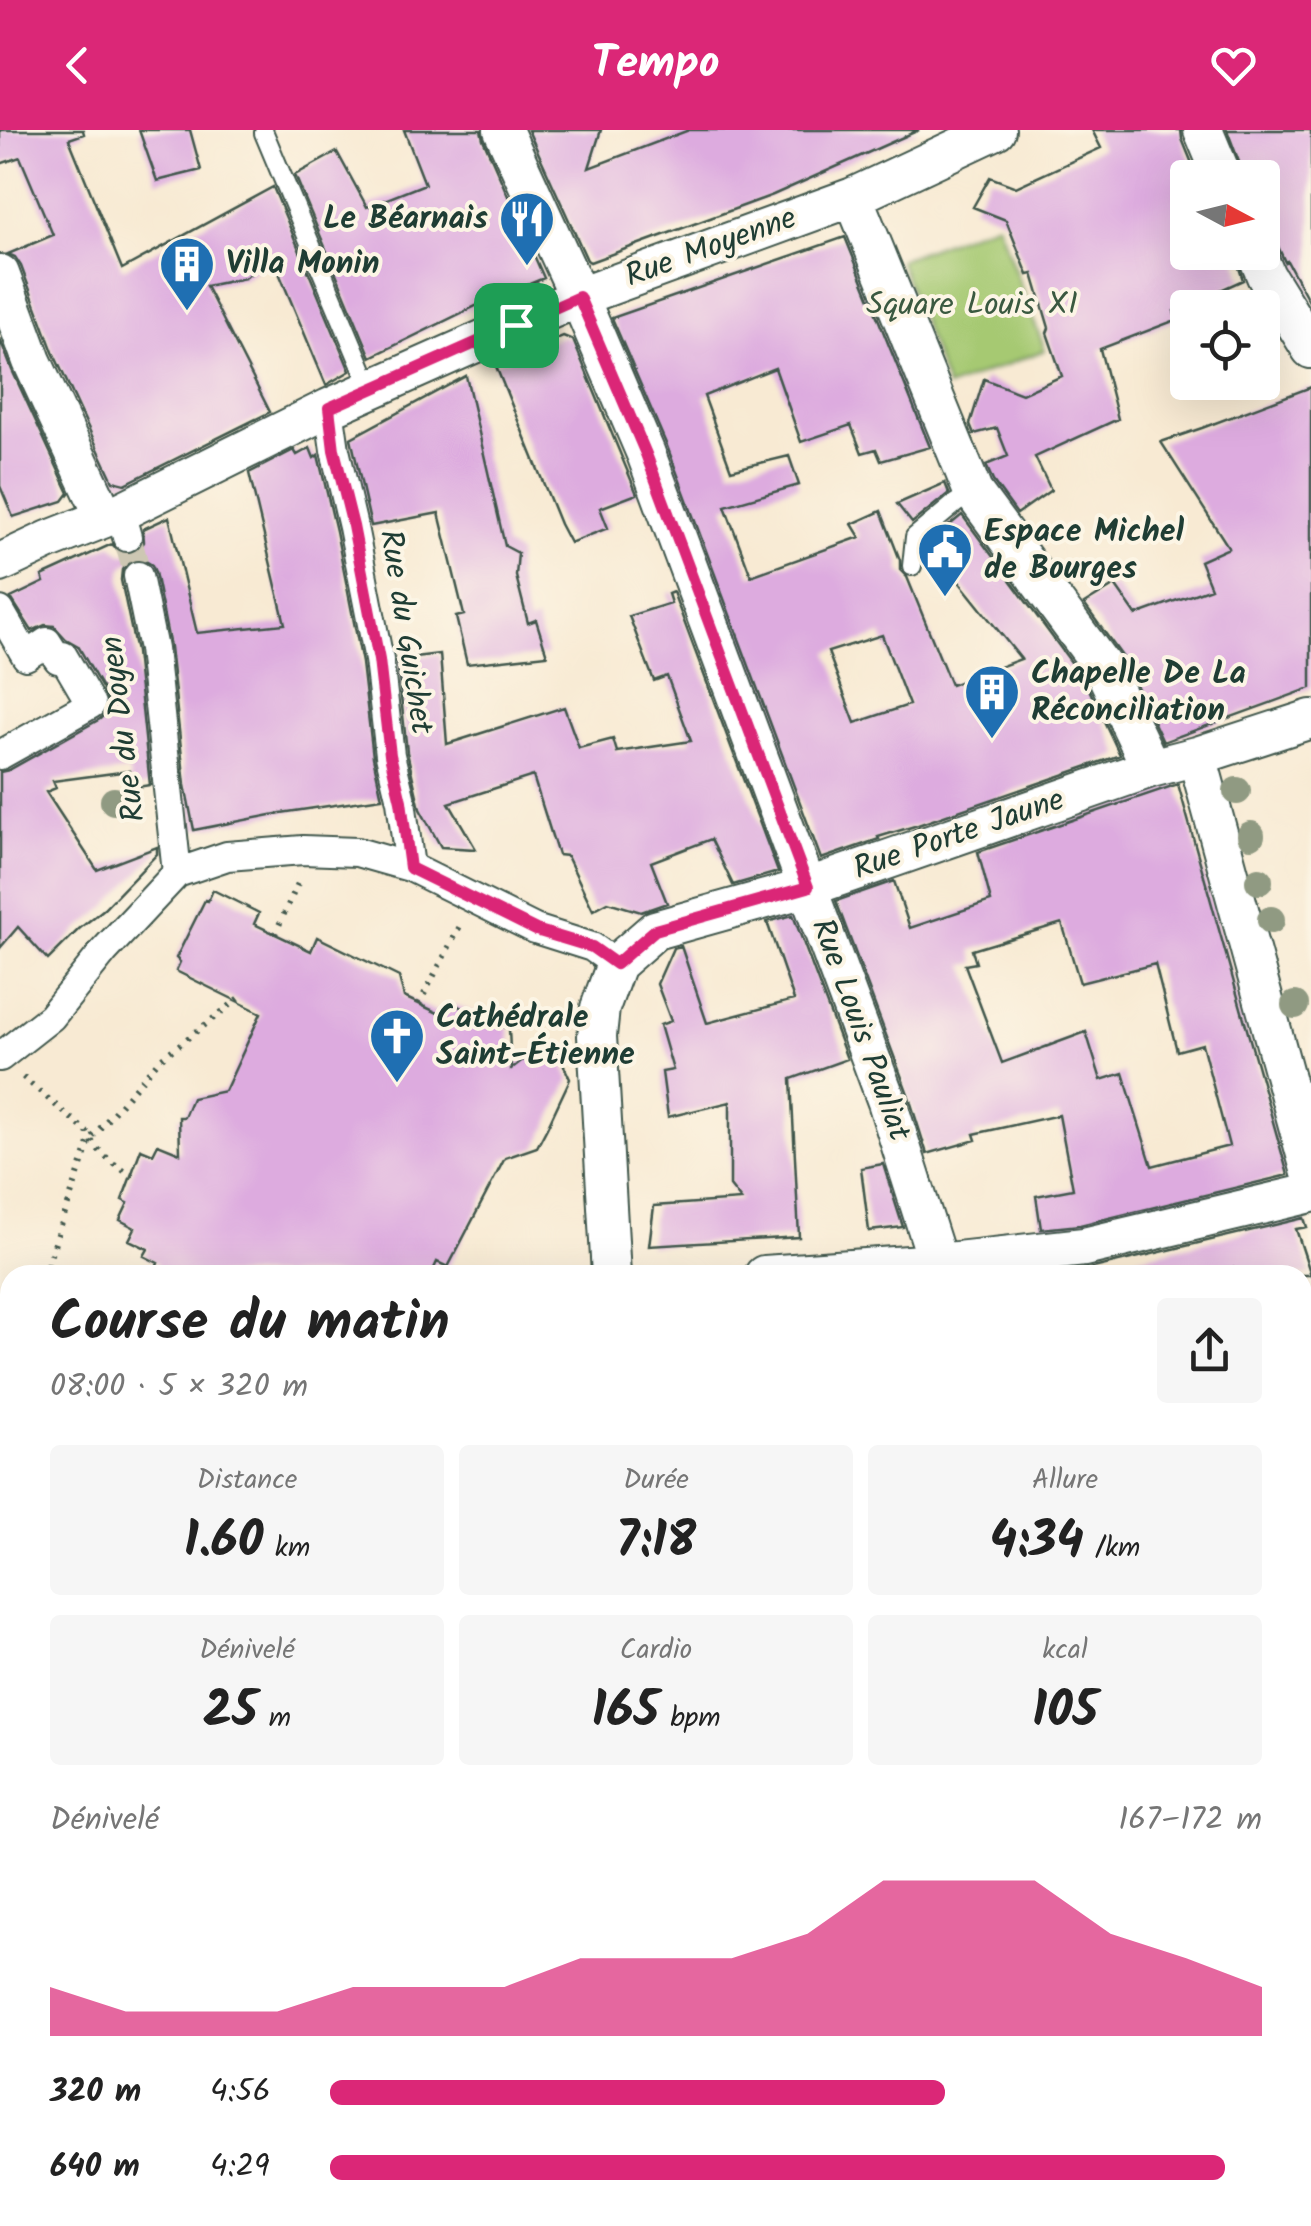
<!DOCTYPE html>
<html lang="fr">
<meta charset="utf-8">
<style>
body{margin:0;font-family:Kalam,sans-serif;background:#f6f6f6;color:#222;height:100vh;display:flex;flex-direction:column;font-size:38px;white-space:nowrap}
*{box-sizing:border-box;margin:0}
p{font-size:32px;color:#767676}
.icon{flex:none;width:55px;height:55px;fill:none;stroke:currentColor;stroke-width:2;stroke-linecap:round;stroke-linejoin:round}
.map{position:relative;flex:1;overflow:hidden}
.panel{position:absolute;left:0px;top:1135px;width:1312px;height:962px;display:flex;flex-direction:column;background:#fff;border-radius:30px 30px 0 0;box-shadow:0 10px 40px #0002}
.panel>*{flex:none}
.needle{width:65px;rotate:97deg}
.buttons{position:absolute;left:1170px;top:30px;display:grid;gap:20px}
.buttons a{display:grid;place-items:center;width:110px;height:110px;border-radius:10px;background:#fff;box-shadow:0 10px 40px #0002;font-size:50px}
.pin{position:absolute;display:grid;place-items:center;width:85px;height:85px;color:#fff;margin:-42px;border-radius:20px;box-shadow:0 5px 15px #0006}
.round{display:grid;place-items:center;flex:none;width:105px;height:105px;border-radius:10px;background:#f6f6f6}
.head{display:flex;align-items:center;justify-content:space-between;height:170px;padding:0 50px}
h1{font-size:55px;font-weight:800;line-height:75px}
.metrics{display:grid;grid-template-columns:repeat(3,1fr);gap:15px;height:170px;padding:10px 50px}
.metrics div{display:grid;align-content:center;border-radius:10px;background:#f6f6f6;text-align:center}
.metrics b{font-size:50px;font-weight:800}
.metrics small{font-size:28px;font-weight:400}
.metrics p{font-size:28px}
.chart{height:280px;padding:20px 50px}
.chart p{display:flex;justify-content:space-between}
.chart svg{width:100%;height:180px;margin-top:10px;fill:#db2777;opacity:.7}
ul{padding:0 50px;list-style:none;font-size:32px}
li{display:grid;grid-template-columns:160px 120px 1fr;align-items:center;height:75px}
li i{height:25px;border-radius:12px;background:#db2777}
header{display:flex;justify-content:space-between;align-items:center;height:130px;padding:0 50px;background:#db2777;color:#fff;font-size:45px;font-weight:800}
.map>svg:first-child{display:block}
.green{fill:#a6c972;stroke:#628353;stroke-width:2.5}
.building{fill:#ddabdf;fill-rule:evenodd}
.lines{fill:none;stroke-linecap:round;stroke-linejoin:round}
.pedestrian-tunnel{stroke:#cdc7b3;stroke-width:28;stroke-dasharray:28 14;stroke-linecap:butt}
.service-casing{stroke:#40574c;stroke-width:22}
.pedestrian-casing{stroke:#40574c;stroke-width:32}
.minor-casing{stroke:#40574c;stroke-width:42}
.path{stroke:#40574c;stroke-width:6;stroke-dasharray:2.5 8;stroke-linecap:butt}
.service{stroke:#fff;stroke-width:18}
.pedestrian{stroke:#fff;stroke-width:28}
.minor{stroke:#fff;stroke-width:38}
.tree{fill:#909a82}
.route-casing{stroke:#fff;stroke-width:20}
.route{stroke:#db2777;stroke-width:12}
.labels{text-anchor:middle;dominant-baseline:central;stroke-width:8;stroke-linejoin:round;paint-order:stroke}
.poi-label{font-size:32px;font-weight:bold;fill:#1f3d34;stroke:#fcf5e5;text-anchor:start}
.street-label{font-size:32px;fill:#1f3d34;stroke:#fcf5e5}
.park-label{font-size:32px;fill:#3a5940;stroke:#fcf5e5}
</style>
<header><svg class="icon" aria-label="back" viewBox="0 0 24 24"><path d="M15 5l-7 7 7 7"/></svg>Tempo<svg class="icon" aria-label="heart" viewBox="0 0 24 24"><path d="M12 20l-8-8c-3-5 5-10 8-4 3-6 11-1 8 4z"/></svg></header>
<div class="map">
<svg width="1311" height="2096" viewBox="0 0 1311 2096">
<rect width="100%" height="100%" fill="#fcf5e5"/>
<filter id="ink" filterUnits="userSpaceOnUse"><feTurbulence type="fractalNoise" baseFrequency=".01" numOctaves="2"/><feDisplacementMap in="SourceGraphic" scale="20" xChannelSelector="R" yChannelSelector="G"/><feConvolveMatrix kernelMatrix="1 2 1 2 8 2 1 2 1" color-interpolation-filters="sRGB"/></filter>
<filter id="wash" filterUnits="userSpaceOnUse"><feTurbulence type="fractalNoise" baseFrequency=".0048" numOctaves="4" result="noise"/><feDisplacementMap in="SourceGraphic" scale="40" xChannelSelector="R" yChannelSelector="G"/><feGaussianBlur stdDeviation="2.25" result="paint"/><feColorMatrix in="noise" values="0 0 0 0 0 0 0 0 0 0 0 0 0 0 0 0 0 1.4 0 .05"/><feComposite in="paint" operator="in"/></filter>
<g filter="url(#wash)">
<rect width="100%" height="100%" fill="#f8ead3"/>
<path class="green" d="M 997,93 L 1045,220 L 947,258 L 899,130 Z
M 0,1437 L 10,1454 L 10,1645 L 0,1647 Z"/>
<g id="blocks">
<path class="building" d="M 0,0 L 83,0 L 84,4 L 69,9 L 122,139 L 273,57 L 350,241 L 326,255 L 272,126 L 245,148 L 206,156 L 270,282 L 125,354 L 113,351 L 53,222 L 21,136 L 15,127 L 8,124 L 53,105 L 20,27 L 0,34 Z
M 139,0 L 190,0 L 201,40 L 157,51 Z
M 404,0 L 481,0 L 483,9 L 544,148 L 476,176 L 371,227 L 295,45 L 337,22 L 367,77 L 425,54 Z
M 528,0 L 601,0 L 589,38 L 689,0 L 919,0 L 773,65 L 590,132 L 587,130 Z
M 1092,0 L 1181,0 L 1182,9 L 1198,48 L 1188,48 L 1188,122 L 1234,122 L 1243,150 L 1174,181 L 1176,190 L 1100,219 L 1118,289 L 1035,327 L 1051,360 L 1017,384 L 993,351 L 986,335 L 1008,326 L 997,298 L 974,304 L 970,294 L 984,249 L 1022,264 L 1062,246 L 1047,203 L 1049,198 L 1033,144 L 1028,145 L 1006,90 L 973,77 L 990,47 L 1016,57 L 1101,18 Z
M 1227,0 L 1311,0 L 1311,175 L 1287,131 L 1285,132 L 1276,112 L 1270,105 L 1262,101 L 1262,48 L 1245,48 Z
M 845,107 L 930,317 L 881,331 L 876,319 L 862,323 L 851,295 L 801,312 L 775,238 L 704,266 L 731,340 L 789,326 L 799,355 L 725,376 L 751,446 L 860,407 L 852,394 L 881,381 L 900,430 L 900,440 L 907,447 L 951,555 L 1021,529 L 928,413 L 962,385 L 1085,551 L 1120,625 L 918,695 L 878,707 L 879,709 L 821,729 L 667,316 L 612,188 ZM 882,505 L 909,575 L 855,593 L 828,522 Z
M 563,206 L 573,210 L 637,364 L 600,378 L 608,398 L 570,413 L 560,394 L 495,234 Z
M 0,209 L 12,240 L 69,363 L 63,371 L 13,387 L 0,356 Z
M 466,246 L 505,416 L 518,423 L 516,446 L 528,493 L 536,490 L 547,525 L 467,534 L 456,487 L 464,485 L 439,383 L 371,396 L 351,308 Z
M 1311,257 L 1311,558 L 1163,612 L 1124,529 L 1084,474 L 1115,455 L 1136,485 L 1211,458 L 1200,431 L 1229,418 L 1161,312 L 1202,298 Z
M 310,318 L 314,328 L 318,325 L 336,401 L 362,533 L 373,627 L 382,668 L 281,683 L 194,700 L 185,655 L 170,517 L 155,442 L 152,435 L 144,430 L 134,429 L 126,434 L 122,440 L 121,450 L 136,522 L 150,655 L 131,658 L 129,641 L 53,651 L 56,658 L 46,662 L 97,740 L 157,717 L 157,724 L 104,779 L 79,799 L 48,830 L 18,797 L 0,818 L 0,642 L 9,640 L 100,589 L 105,584 L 108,575 L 106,565 L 78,516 L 66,509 L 54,496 L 45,495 L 32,501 L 11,468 L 44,452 L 42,446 L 112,414 L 122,424 L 133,423 L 139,420 L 144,412 L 143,399 L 169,387 L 197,503 L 285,494 L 249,343 L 294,320 L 297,325 Z
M 945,353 L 949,363 L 912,393 L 897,374 Z
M 673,462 L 778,742 L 733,755 L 711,709 L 651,732 L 667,773 L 641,782 L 608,772 L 593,780 L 567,726 L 558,725 L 533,646 L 449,673 L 476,719 L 441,717 L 420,679 L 407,622 L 397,529 L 440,524 L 447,614 L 564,577 L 579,618 L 613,609 L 617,622 L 691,611 L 667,546 L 654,551 L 629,486 L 671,473 L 668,464 Z
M 1178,654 L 1288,1045 L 1080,1095 L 1041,1099 L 1036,1066 L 1073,1059 L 1059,985 L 974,1004 L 976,1010 L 927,1024 L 908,964 L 836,771 L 894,751 L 910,798 L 991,771 L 978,722 ZM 1062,793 L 1080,853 L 1155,834 L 1177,921 L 1202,914 L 1229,1016 L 1152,1036 L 1123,943 L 1101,950 L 1086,902 L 1002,933 L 965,835 L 976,833 L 972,820 Z
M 213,760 L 259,783 L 254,794 L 311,821 L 317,807 L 399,847 L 404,867 L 419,874 L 438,883 L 456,875 L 509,899 L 511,939 L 542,915 L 557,921 L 570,949 L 547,998 L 537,1017 L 505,1028 L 448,1137 L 437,1132 L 431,1145 L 153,1145 L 158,1133 L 144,1126 L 148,1119 L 129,1110 L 135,1098 L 120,1090 L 128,1073 L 122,1070 L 141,1019 L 153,1024 L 158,1014 L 180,1023 L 179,987 L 184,987 L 192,968 L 225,961 L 261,883 L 176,841 L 180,832 L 176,828 L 205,770 L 208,771 Z
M 793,785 L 847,929 L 791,949 L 799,1107 L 649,1116 L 654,1076 L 741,1070 L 730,1056 L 730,972 L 668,987 L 662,942 L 673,940 L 660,895 L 671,891 L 657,854 L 673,818 L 681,816 L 707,893 L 794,870 L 767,792 Z
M 883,1034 L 903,1097 L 869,1101 L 861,1038 Z
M 1304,1088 L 1307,1097 L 1296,1099 L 1311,1145 L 1235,1145 L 1233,1138 L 1206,1145 L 1048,1145 L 1089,1139 Z"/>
</g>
</g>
<g filter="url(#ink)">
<use href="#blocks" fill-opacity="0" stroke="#40574c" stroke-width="2.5"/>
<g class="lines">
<path class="pedestrian-tunnel" d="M 127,407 L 138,446"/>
<g class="service-casing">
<path id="service" d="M 264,3 L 371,259
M 912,436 L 915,407 L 956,373 L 973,362"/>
</g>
<g class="pedestrian-casing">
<path id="pedestrian" d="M 329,278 L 335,320 L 353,397 L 379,530 L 390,625 L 401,671 L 410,737
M 120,382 L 127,407
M 138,446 L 153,519 L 177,743
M 0,481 L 26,526 L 47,512 L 58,529 L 63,526 L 91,574 L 0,625
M 0,927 L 51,887 L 104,821 L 177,743 L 227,726 L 303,720 L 357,722 L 410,737 L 535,799 L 592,817 L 616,834
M 1302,1384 L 1311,1381"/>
</g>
<g class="minor-casing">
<path id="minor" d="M 503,0 L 579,167 L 646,324 L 887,972 L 938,1133
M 1203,0 L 1223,48
M 853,67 L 973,362 L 1104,539 L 1151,638
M 1256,122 L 1266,146 L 1311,219
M 0,144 L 32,231 L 105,388
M 0,433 L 49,410 L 120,382 L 329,278 L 579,167 L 853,67 L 996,0
M 1197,626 L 1311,1043
M 611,1145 L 597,906 L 600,878 L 616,834 L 655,800 L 809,757 L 1151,638 L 1197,626 L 1311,589
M 764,1145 L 938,1133 L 1084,1117 L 1311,1063
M 0,1693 L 10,1692
M 0,1782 L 10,1757 L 10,1741
M 1302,1993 L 1311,2002
M 0,2013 L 10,2017
M 1302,2063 L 1311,2053
M 126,2088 L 146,2096
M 546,2088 L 553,2096
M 1136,2088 L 1148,2096
M 58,2096 L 61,2088
M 246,2096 L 248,2088
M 1275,2096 L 1282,2088"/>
</g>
<path class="path" d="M 275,804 L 299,751
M 419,874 L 460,796
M 23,947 L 87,1002 C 94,1021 121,1040 139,1050
M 44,1145 L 90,1010 L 158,931 L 245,864
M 1302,1214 L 1311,1212
M 0,1267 L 3,1268 L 0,1295
M 3,1268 L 10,1248
M 0,1403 L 10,1434
M 0,1469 L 9,1434"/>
<use href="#service" class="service"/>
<use href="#pedestrian" class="pedestrian"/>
<use href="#minor" class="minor"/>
</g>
<g class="tree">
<circle cx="1237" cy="661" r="14"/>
<circle cx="114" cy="671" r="14"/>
<circle cx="1251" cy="705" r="14"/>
<circle cx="1259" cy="751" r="14"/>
<circle cx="1271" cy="790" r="14"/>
<circle cx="1295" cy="875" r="14"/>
</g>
</g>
<g class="lines" filter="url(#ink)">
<g class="route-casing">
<path id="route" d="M 579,167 L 646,324 L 808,757 L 655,800 L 616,834 L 592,817 L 536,800 L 410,738 L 401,671 L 390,625 L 379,530 L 353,396 L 334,320 L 329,278 Z"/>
</g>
<use href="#route" class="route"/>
</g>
<defs>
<g id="restaurant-pin" transform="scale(2.875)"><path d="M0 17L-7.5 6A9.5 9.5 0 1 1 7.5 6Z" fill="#1f6fb2" stroke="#fcf5e5"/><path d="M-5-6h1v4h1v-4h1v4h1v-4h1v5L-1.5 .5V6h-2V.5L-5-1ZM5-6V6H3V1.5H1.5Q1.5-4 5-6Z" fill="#fff"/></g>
<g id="building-pin" transform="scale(2.875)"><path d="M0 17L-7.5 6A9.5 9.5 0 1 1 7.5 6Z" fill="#1f6fb2" stroke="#fcf5e5"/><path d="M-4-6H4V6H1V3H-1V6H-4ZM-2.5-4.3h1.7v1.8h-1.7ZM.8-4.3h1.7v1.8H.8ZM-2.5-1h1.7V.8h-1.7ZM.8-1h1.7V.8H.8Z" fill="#fff"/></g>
<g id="civic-pin" transform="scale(2.875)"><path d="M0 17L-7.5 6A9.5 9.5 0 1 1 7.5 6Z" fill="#1f6fb2" stroke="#fcf5e5"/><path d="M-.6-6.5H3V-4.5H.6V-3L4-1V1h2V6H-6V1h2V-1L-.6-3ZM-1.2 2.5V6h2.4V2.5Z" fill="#fff"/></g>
<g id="church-pin" transform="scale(2.875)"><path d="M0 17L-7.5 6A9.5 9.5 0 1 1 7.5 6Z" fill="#1f6fb2" stroke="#fcf5e5"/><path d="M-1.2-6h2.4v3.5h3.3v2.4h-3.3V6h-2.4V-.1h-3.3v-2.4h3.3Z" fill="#fff"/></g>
</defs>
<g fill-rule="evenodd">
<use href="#restaurant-pin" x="527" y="89"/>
<use href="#building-pin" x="187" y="134"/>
<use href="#civic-pin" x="945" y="420"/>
<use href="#building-pin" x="992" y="562"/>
<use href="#church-pin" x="397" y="906"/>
</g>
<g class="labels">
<g class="poi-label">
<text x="488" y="89" text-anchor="end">Le Béarnais</text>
<text x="226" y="134">Villa Monin</text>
<text x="984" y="402">Espace Michel<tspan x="984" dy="37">de Bourges</tspan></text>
<text x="1031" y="544">Chapelle De La<tspan x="1031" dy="37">Réconciliation</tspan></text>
<text x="436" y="888">Cathédrale<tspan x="436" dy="37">Saint-Étienne</tspan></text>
</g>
<g class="street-label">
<text transform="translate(711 118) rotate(-20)">Rue Moyenne</text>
<text transform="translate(405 502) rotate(81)">Rue du Guichet</text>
<text transform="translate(124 599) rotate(-97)">Rue du Doyen</text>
<text transform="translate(959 705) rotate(-19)">Rue Porte Jaune</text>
<text transform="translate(860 900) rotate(70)">Rue Louis Pauliat</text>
</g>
<g class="park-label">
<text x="972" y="175">Square Louis XI</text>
</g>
</g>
</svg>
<div class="buttons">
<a><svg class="needle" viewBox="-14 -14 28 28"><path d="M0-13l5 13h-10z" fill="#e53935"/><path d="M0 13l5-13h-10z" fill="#767676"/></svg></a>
<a><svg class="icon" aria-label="locate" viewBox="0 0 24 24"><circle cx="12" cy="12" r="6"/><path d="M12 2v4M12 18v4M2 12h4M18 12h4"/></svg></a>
</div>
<div class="pin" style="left:516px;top:195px;background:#1e9e55"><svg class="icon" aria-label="arrive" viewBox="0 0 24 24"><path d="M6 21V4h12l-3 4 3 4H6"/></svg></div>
<section class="panel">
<div class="head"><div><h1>Course du matin</h1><p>08:00 · 5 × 320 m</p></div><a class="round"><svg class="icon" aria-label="share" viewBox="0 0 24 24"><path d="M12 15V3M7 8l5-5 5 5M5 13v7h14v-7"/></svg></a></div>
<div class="metrics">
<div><p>Distance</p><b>1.60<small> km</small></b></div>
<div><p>Durée</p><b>7:18</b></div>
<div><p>Allure</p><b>4:34<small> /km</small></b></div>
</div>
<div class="metrics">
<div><p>Dénivelé</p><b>25<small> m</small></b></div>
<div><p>Cardio</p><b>165<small> bpm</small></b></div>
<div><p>kcal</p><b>105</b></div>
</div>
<div class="chart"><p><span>Dénivelé</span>167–172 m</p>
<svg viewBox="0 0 160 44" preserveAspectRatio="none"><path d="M0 44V32L10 38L20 38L30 38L40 32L50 32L60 32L70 25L80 25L90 25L100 19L110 6L120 6L130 6L140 19L150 25L160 32V44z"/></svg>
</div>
<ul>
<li><b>320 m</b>4:56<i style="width:66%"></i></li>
<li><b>640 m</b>4:29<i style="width:96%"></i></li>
</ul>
</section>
</div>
